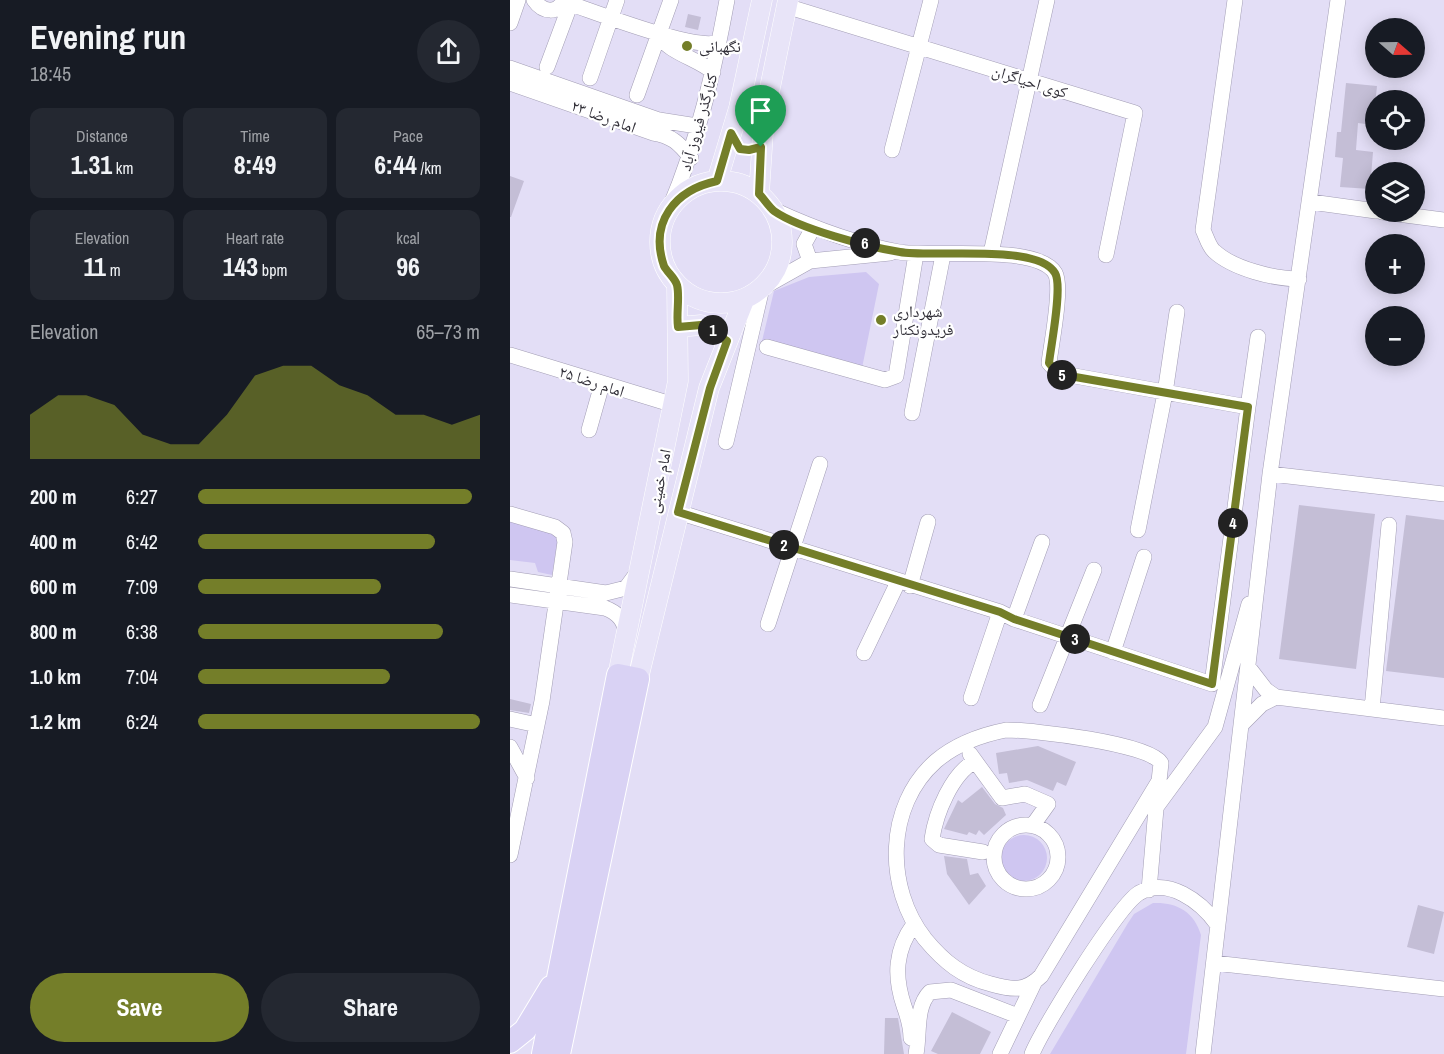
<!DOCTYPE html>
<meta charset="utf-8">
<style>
body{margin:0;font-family:"Archivo Narrow","Noto Naskh Arabic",sans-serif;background:#242831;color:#f1f3f6;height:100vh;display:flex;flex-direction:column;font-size:22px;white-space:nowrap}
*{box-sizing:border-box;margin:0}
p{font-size:20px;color:#9ea1a6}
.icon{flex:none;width:33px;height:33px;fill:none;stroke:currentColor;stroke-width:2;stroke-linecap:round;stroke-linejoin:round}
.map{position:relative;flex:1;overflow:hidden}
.sheet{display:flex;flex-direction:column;background:#171b24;width:510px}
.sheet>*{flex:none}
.needle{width:39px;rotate:110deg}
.tools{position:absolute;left:855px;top:18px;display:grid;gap:12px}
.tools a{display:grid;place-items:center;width:60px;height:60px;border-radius:50%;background:#171b24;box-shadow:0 3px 15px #0003;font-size:30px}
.pin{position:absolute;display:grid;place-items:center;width:51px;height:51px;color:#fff;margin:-62px -26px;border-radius:50% 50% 50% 0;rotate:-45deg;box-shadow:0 0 6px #0007}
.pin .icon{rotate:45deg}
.km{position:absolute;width:30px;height:30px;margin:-15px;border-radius:50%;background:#222;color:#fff;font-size:16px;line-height:30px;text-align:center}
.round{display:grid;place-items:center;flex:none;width:63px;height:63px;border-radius:32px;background:#242831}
.head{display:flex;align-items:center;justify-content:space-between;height:102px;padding:0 30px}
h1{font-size:33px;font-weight:800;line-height:45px}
.metrics{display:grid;grid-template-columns:repeat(3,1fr);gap:9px;height:102px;padding:6px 30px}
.metrics div{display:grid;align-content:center;border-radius:12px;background:#242831;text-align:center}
.metrics b{font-size:26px;font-weight:800}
.metrics small{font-size:16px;font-weight:400}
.metrics p{font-size:16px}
.chart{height:168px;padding:12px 30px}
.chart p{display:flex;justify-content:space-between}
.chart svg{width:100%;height:108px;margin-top:6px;fill:#747e29;opacity:.7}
.button{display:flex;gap:12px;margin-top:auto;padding:12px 30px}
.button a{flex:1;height:69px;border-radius:36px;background:#747e29;color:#fff;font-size:24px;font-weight:800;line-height:69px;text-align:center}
.button a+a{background:#242831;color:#f1f3f6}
ul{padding:0 30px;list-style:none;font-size:20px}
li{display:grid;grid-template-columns:96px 72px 1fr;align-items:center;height:45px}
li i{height:15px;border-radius:8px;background:#747e29}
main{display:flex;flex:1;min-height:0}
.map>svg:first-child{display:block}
.green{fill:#cfc6f1}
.building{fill:#c4bed6}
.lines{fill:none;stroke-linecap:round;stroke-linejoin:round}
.minor-casing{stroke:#a39eb5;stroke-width:16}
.major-casing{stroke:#fff;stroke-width:21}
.highway-casing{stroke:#fff;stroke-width:24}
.minor{stroke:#fff;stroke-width:15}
.major{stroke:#e8e4f8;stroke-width:20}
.highway{stroke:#d9d2f4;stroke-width:22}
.route-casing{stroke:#fff;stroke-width:12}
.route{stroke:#747e29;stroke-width:8}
.poi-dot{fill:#747e29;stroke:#fff;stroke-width:2}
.labels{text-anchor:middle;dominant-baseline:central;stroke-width:4.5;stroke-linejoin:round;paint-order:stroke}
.poi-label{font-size:16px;fill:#302e37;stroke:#fff;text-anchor:start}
.street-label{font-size:16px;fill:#302e37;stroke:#fff}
</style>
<main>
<section class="sheet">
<div class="head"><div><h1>Evening run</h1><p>18:45</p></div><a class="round"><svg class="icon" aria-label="share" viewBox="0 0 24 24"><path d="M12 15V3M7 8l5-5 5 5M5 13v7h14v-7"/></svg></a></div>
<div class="metrics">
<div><p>Distance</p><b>1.31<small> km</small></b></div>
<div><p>Time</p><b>8:49</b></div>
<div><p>Pace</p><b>6:44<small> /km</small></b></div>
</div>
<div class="metrics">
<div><p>Elevation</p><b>11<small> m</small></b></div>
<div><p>Heart rate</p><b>143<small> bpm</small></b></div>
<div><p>kcal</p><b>96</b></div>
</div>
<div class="chart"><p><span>Elevation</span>65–73 m</p>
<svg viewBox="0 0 160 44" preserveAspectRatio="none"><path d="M0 44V26L10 18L20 18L30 22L40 34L50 38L60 38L70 26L80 10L90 6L100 6L110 14L120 18L130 26L140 26L150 30L160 26V44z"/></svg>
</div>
<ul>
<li><b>200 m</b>6:27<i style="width:97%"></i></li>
<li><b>400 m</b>6:42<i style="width:84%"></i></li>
<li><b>600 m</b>7:09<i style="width:65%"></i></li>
<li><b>800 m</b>6:38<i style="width:87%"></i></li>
<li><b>1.0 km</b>7:04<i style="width:68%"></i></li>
<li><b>1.2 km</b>6:24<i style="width:100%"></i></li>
</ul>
<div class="button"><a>Save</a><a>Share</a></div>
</section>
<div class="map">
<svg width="934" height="1054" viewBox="0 0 934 1054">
<rect width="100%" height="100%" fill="#e3def6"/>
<path class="green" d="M 356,272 L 369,284 L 352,368 L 252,341 L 264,291 L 299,277 Z
M 0,520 L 43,532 L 48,537 L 42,575 L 28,572 L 25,563 L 0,560 Z
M491 858a23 23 0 1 1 46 0a23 23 0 1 1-46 0Z
M 643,903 C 666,902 684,911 691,935 L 676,1054 L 540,1054 L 618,923 L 624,914 Z"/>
<path class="building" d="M 178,14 L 191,17 L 188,30 L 175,27 Z
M 836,83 L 867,86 L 863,125 L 848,123 L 846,150 L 863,152 L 860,189 L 830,187 L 833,158 L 825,157 L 827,132 L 831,132 Z
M 0,176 L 14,181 L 1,217 L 0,217 Z
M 789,505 L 865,514 L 846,669 L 769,659 Z
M 896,515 L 934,520 L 934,678 L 876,671 Z
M 0,699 L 21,704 L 19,713 L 0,710 Z
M 528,746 L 566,762 L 556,786 L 547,782 L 543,791 L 517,780 L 499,783 L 497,773 L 489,774 L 486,753 Z
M 472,787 L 485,804 L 493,808 L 496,815 L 474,835 L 469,830 L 466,835 L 459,832 L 457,835 L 434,829 L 448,800 L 452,803 Z
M 434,856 L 457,859 L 460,875 L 468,873 L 476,886 L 459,905 L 437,874 Z
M 908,905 L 934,912 L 924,954 L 897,947 Z
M 442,1012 L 481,1032 L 470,1054 L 428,1054 L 421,1051 Z
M 375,1018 L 388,1018 L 394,1054 L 374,1054 Z"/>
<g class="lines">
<g class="minor-casing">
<path id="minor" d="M 24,0 C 33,13 48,14 54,0
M 725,0 L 693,230 C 696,236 699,247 704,251 C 723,269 765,279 789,279
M 55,2 C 83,11 186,52 209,42
M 276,6 L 625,113 L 596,255
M 0,23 L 8,0
M 148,34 C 158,53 187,58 203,72
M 37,67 L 62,0
M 0,68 L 149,120 L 187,126
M 80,78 L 107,0
M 0,83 L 143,133 C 162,136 169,143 181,158
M 127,95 L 161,0
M 382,150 L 421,0
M 801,202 L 866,211
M 160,207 C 188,141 204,71 217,0
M 872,212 L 934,220
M 481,253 L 537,0
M 300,261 L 294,244 L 303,228
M 257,347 L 375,380 L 386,376 L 406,254
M 0,355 L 164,405
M 738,407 L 748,337
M 402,413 L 433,255
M 79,430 L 92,384
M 216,442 L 252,288 L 300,261 L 380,253
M 760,474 L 934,494
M 168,512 L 490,612 L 504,619 L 702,684 L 738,407 L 548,373 L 539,363 C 541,345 553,287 545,273 C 527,243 422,258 389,252 C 346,244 303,228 264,210
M 0,514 L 45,527 L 53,533 L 55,542 L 32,701 L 0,855
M 628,530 L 655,393 L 667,312
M 0,579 L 96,593 L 116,588 L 127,573
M 400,586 L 418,522
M 0,595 L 95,608 C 108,613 114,620 116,633
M 504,619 L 532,542
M 258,624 L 310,464
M 603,652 L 634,557
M 354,653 L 388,582
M 739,668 L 756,690 L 766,697 L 934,718
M 461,698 L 490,612
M 530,705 L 584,570
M 862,709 L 879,525
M 0,719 L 27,725
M 733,723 L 752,704 L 766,697
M 496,730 C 523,730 638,743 651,763 L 649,781 L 531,976 C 515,992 502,990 481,984 C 453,977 434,962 415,939 C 375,888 375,806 426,761 C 446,744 471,735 496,730 Z
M 0,747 L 17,778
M 460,754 L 492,798 L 515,794 L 538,804 L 523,825
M 465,761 C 442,774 426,812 422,839 L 429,845 L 473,852
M 647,806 L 705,727 L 739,604
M484 857a32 32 0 1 1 64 0a32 32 0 1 1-64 0Z
M 639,890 L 647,797
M 704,963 L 934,989
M 401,1038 C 401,1026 398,1017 394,1006 C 384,976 385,950 404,924
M 406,1054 C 410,1034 405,1007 420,992 L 441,990 L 508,1016
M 490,1054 L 525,981
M 522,1054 C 533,1027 608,906 629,893 C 658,876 691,902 707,924
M 693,1054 L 760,474 L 828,0"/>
</g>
<g class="major-casing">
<path id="major" d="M150 242a61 61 0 1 1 122 0a61 61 0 1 1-122 0Z
M 207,181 L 229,108 L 252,0
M 249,194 L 254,117 L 278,0
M 168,327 L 191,325 L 217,341
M 108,675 L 168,381 L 167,285
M 128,679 L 199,388 L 234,300"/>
</g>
<g class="highway-casing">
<path id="highway" d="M 0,1042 L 15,1030 L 41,987
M 33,1054 L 108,675 L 128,679 L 49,1054"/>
</g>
<use href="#minor" class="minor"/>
<use href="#major" class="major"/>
<use href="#highway" class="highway"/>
</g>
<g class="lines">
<g class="route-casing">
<path id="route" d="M 221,133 L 230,149 L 239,150 L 251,147 L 249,194 C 254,199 259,207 264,211 C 290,229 358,247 390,252 C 423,258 527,243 545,273 C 553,286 541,345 539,363 L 548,374 L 738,407 L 702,684 L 504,619 L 490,612 L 168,512 L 200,388 L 217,341 L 191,325 L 168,327 C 166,314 170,297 167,285 C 165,278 157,272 154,266 C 139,222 165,190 207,181 Z"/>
</g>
<use href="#route" class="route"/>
</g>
<g class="poi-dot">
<circle cx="177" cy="46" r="6"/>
<circle cx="371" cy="320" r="6"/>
</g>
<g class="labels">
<g class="poi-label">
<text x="189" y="46">نگهبانی</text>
<text x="383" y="311">شهرداری<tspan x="383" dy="18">فریدونکنار</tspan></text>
</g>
<g class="street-label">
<text transform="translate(520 81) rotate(17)">کوی احیاگران</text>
<text transform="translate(94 116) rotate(20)">امام رضا ۲۳</text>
<text transform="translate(188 122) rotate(-74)">کنارگذر فیروز آباد</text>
<text transform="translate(82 381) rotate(18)">امام رضا ۲۵</text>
<text transform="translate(149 481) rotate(-79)">امام خمینی</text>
</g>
</g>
</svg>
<div class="tools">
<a><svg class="needle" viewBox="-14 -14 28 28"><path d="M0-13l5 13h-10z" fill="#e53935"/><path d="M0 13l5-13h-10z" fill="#9ea1a6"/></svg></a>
<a><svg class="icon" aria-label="locate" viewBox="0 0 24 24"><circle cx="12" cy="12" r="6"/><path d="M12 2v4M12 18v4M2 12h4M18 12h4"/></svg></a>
<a><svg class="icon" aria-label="layers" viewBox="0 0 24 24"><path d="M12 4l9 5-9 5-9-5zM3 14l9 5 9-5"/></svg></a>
<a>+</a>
<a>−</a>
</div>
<div class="pin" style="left:251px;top:147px;background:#1e9e55"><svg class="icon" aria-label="arrive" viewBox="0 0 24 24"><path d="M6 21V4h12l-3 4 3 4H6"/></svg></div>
<b class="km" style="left:203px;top:330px">1</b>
<b class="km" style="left:274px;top:545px">2</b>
<b class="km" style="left:565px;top:639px">3</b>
<b class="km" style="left:723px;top:523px">4</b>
<b class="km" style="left:552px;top:375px">5</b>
<b class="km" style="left:355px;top:243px">6</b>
</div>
</main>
